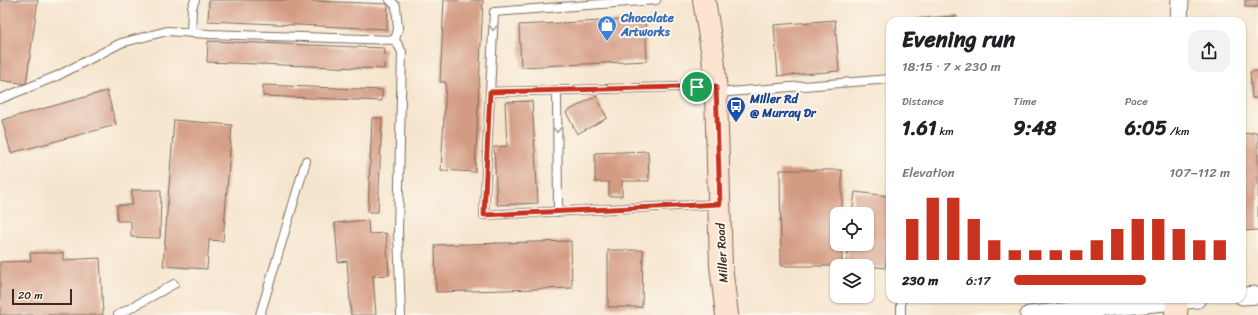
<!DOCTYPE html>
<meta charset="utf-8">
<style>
body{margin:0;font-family:Sriracha,sans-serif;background:#f2f2f2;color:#202124;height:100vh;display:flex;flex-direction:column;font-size:15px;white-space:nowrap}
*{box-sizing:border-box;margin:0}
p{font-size:13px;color:#757577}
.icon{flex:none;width:22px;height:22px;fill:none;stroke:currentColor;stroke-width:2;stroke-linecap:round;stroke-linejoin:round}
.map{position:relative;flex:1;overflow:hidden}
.details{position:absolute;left:886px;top:17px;width:360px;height:286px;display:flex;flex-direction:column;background:#fff;border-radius:12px;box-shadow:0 1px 3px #0004}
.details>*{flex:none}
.buttons{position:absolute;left:830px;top:207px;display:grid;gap:8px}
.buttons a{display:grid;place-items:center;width:44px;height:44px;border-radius:8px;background:#fff;box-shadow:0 1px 3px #0004;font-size:20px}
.scale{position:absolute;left:12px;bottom:10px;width:60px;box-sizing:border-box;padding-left:4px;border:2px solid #3b2a1e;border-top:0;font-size:11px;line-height:14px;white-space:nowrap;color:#3b2a1e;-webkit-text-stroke:3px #fbf7ec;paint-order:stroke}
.pin{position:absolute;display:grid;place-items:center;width:34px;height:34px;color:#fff;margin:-17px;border:2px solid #fff;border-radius:50%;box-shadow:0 1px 4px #0007}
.round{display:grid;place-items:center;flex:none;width:42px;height:42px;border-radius:12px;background:#f2f2f2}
.headline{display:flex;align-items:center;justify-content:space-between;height:68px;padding:0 16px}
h1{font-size:22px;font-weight:800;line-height:30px}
.figures{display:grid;grid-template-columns:repeat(3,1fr);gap:6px;height:68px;padding:4px 16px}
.figures div{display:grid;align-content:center}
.figures b{font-size:20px;font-weight:800}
.figures small{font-size:11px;font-weight:400}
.figures p{font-size:11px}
.chart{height:112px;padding:8px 16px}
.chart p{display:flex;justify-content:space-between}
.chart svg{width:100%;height:72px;margin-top:4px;stroke:#c8321e;stroke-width:6}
ul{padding:0 16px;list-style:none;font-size:13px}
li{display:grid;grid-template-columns:64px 48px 1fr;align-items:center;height:30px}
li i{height:10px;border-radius:5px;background:#c8321e}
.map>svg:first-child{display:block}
.building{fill:#d49b83}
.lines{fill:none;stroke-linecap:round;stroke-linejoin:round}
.lane-casing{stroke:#7c6b5c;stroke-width:10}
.street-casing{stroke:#7c6b5c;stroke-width:19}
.secondary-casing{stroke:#7c6b5c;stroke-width:24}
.lane{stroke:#fff;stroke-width:8}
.street{stroke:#fff;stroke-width:17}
.secondary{stroke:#fde4d0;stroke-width:22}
.oneway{stroke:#a79f9a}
.route-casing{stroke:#fff;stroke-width:8}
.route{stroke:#c8321e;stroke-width:5}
.labels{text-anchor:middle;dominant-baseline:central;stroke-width:4;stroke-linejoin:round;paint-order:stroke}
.shop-label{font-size:12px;font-weight:bold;fill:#366cbe;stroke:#fbf7ec;text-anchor:start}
.transit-label{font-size:12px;font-weight:bold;fill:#164399;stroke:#fbf7ec;text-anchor:start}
.street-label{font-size:12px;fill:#3b2a1e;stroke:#fbf7ec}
</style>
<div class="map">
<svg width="1258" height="315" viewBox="0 0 1258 315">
<rect width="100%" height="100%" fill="#fbf7ec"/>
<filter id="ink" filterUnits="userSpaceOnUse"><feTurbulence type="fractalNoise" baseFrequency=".025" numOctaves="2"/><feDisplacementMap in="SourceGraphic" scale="8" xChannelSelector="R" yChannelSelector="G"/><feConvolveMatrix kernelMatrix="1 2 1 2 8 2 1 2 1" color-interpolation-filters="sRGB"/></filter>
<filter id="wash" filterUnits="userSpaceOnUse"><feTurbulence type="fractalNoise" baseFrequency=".012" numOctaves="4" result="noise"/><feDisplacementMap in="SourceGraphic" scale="16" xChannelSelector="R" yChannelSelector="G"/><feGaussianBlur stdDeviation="0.9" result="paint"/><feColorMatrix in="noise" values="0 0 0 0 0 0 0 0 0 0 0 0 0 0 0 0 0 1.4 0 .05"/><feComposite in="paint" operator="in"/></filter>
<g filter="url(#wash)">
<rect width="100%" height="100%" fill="#f6e5ce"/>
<g id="blocks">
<path class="building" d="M 0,0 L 38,0 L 26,84 L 0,80 Z
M 209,0 L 291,0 L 388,4 L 387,29 L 208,21 Z
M 444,0 L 483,0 L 475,172 L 441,170 L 446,82 L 440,82 Z
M 1245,0 L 1258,0 L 1258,7 L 1245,7 Z
M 957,16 L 957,21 L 911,21 L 911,19 Z
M 645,19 L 647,61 L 521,67 L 519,25 Z
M 835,20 L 839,71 L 778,76 L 774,25 Z
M 208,41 L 385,48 L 384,69 L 207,62 Z
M 1258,71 L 1258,98 L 1252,98 L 1250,72 Z
M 263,85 L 382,90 L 382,101 L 263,96 Z
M 107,91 L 116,125 L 11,153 L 2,120 Z
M 596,96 L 607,118 L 577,134 L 566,112 Z
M 532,101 L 538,203 L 497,205 L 494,147 L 507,146 L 505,102 Z
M 372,118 L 382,118 L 378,212 L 368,212 Z
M 174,120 L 232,125 L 223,241 L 209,240 L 207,269 L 163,266 Z
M 1258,132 L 1258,230 L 1242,231 L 1242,134 Z
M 648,151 L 649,181 L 622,181 L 622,196 L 609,196 L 609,182 L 595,182 L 595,153 Z
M 780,170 L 842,170 L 842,214 L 837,214 L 837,244 L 842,244 L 842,266 L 781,266 Z
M 132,190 L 161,190 L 160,238 L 131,237 L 131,221 L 117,221 L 117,205 L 132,205 Z
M 855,192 L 890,196 L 890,230 L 885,268 L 846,263 L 849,244 L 867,244 L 867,214 L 852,214 Z
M 368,220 L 369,234 L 386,233 L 389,275 L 373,276 L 376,315 L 351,315 L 347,261 L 338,262 L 335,223 Z
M 571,241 L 572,288 L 436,292 L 435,245 Z
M 608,250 L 643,250 L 642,307 L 608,307 Z
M 30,253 L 63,253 L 63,260 L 100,258 L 103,315 L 0,315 L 0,262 L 31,261 Z"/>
</g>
</g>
<g filter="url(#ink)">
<use href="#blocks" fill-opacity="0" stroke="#7c6b5c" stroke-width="1"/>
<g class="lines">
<g class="lane-casing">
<path id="lane" d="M 390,0 L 396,6 L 398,29 L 395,40
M 656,0 L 494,12 L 484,215 L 719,204
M 191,33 L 192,8 L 195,0
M 557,91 L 558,212
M 490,92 L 715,86
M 717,93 L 890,79
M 0,99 L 57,76 L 121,43 L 167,31 L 209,34 L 395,40 L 402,52 L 398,232 L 401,315
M 901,300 L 901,315
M 118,315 L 174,284
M 260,315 L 306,161"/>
</g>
<g class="street-casing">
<path id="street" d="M 1179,21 L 1180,0
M 1242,296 L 1258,295
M 1029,315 L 1197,299"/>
</g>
<g class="secondary-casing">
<path id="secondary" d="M 704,0 L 713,56 L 716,93 L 721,266 L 727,315
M 1176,315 L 1177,300"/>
</g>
<use href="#lane" class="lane"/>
<use href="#street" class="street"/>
<use href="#secondary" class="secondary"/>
</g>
<defs><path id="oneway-chevron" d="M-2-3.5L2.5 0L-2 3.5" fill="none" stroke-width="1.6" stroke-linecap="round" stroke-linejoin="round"/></defs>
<g class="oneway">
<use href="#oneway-chevron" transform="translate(493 28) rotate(93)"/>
<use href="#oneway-chevron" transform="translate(557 130) rotate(90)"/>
</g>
</g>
<g class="lines" filter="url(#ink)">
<g class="route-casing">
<path id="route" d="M 716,86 L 720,204 L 484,215 L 490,92 Z"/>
</g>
<use href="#route" class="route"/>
</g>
<defs>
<g id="shop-pin" transform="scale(1)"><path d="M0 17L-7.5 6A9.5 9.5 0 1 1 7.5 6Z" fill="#3f7fe0" stroke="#fbf7ec"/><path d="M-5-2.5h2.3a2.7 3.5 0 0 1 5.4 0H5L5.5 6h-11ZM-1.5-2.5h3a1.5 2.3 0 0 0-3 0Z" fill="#fff"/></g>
<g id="bus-pin" transform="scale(1)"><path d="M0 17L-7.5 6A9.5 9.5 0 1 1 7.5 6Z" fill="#1a4fb4" stroke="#fbf7ec"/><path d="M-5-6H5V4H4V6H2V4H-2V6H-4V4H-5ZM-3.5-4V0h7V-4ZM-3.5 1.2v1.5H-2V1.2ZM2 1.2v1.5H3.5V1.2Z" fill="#fff"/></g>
</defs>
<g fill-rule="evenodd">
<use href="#shop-pin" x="607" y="25"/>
<use href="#bus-pin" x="736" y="106"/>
</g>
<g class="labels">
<g class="shop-label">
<text x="621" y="18">Chocolate<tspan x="621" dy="14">Artworks</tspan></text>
</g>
<g class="transit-label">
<text x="750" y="99">Miller Rd<tspan x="750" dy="14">@ Murray Dr</tspan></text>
</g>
<g class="street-label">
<text transform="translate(722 253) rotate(-93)">Miller Road</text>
</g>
</g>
</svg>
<div class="buttons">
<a><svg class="icon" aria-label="locate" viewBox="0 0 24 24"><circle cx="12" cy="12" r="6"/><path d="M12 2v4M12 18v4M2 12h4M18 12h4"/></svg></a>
<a><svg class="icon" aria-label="layers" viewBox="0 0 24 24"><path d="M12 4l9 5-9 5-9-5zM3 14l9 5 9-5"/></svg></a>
</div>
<div class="scale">20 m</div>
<div class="pin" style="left:697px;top:87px;background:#1e9e55"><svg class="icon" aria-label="arrive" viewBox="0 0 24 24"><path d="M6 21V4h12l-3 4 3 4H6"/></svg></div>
<section class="details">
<div class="headline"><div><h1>Evening run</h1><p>18:15 · 7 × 230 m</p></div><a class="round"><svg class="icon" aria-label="share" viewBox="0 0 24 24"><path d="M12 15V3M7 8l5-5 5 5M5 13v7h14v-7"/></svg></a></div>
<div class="figures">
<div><p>Distance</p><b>1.61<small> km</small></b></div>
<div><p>Time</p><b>9:48</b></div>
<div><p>Pace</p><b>6:05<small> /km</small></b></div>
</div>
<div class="chart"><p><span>Elevation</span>107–112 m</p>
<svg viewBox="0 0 160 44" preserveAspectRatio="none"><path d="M5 44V19M15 44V6M25 44V6M35 44V19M45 44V32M55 44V38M65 44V38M75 44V38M85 44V38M95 44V32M105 44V25M115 44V19M125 44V19M135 44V25M145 44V32M155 44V32"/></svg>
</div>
<ul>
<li><b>230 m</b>6:17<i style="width:61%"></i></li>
</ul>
</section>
</div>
